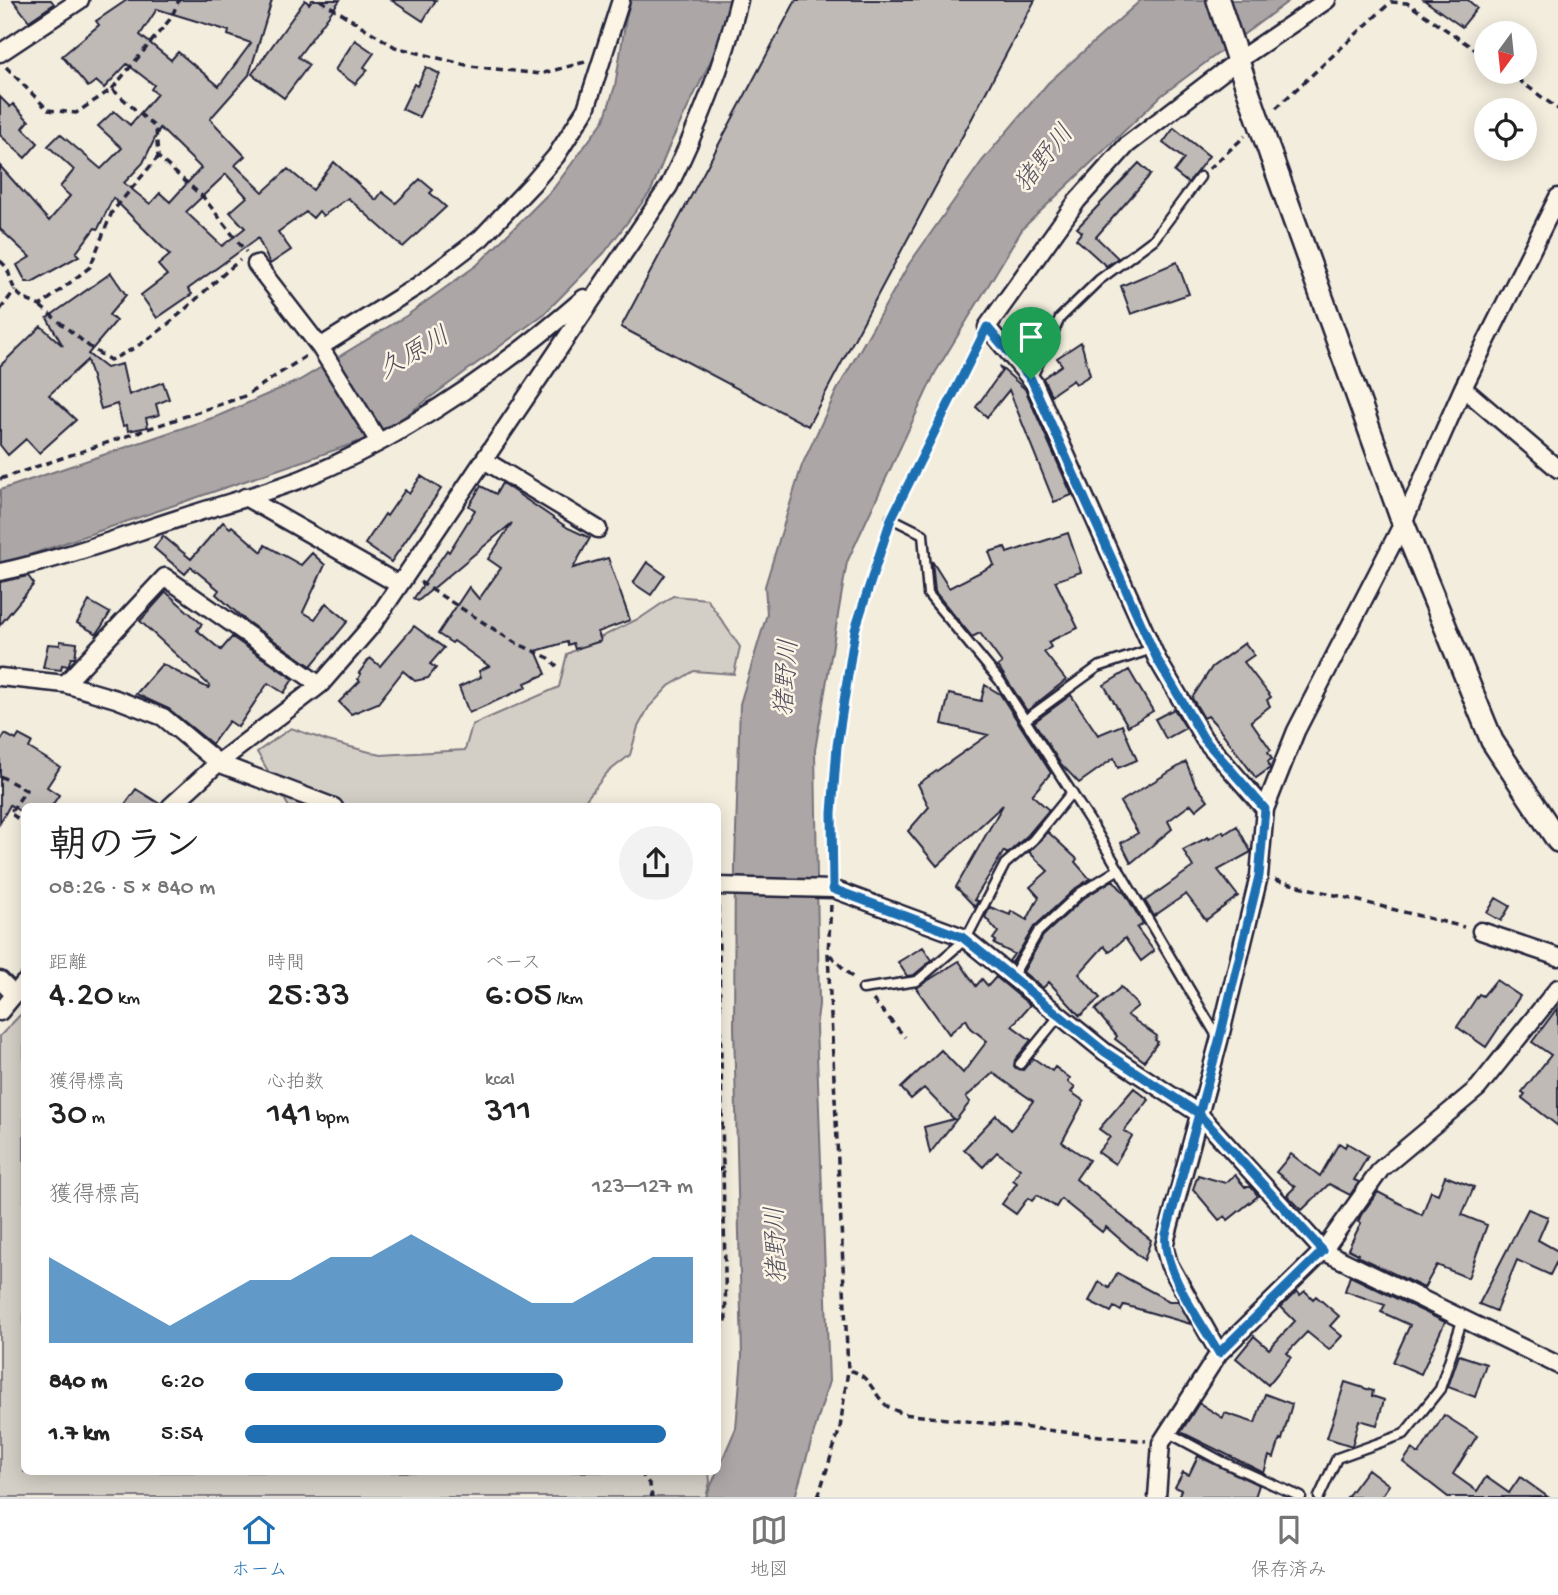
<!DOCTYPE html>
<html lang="ja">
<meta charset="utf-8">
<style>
body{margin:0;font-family:"Gochi Hand","Klee One",sans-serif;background:#f2f2f2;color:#222;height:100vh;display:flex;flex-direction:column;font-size:26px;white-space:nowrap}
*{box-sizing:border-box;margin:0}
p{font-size:23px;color:#767676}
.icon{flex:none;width:38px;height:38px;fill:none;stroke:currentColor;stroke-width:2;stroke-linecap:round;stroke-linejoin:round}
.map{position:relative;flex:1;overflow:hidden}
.panel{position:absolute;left:21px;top:803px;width:700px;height:672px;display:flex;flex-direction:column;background:#fff;border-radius:10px;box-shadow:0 4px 18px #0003}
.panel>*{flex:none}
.needle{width:46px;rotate:195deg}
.buttons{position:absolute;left:1474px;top:21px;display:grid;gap:14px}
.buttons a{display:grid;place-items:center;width:63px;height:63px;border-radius:50%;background:#fff;box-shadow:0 4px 18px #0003;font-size:35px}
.pin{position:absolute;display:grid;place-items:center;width:60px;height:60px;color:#fff;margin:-72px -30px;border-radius:50% 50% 50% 0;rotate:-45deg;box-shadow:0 0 7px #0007}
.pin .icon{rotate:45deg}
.round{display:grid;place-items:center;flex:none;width:74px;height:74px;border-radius:37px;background:#f2f2f2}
.head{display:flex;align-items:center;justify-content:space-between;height:119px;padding:0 28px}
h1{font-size:38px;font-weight:600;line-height:52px}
.stats{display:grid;grid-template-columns:repeat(3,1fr);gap:10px;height:119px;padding:7px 28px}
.stats div{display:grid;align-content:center}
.stats b{font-size:35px;font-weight:600}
.stats small{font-size:19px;font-weight:400}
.stats p{font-size:19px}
.chart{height:196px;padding:14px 28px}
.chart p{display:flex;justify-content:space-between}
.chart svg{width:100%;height:126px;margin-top:7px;fill:#1f6fb2;opacity:.7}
ul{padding:0 28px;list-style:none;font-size:23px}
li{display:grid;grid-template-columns:112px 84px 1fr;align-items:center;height:52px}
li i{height:18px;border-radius:9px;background:#1f6fb2}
.tabs{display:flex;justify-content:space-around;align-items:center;height:98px;border-top:2px solid #e0e0e0;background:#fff;font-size:19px;color:#767676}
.tabs a{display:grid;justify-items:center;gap:4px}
.tabs .active{color:#1f6fb2}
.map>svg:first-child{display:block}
.green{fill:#d4cfc6;stroke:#7b7880;stroke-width:2}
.water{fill:#aca7a6;stroke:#75727b;stroke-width:2}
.building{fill:#bfbab6;stroke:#22223b;stroke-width:2;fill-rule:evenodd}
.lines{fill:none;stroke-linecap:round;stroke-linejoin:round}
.service-casing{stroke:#22223b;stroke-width:13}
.minor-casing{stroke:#22223b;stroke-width:21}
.tertiary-casing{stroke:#22223b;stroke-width:26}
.path{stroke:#22223b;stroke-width:3.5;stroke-dasharray:7 5;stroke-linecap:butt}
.service{stroke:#fcf5e5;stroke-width:8}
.minor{stroke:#fcf5e5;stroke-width:16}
.tertiary{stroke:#fcf5e5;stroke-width:21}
.tertiary-bridge-casing{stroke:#22223b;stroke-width:26;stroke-linecap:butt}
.tertiary-bridge{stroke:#fcf5e5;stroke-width:21}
.route-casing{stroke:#fff;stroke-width:14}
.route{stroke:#1f6fb2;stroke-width:9}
.labels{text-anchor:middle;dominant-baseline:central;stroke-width:5;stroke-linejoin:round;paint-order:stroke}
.water-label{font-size:26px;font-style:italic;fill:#525160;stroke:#fcf5e5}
</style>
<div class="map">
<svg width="1558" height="1497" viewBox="0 0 1558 1497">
<rect width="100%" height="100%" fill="#f3edde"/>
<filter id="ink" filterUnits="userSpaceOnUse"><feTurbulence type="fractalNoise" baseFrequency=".0143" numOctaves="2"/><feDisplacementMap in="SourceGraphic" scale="14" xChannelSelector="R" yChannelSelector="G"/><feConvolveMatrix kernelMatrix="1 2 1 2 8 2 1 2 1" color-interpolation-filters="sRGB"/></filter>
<g filter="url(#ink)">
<path class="green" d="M 673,596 L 707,599 L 740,647 L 734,674 L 694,671 L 669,686 L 649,707 L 638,727 L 630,755 L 607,773 L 580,807 L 289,807 L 257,752 L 291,728 L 328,741 L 381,755 L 465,750 L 472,725 L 559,687 L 567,654 L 642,617 Z
M 24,1011 L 24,1472 L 709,1472 L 710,1482 L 706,1497 L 0,1497 L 0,1036 Z"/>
<path class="water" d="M 629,0 L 730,0 L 721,40 L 671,142 L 651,191 L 604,253 L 544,314 L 393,425 L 364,440 L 0,565 L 0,490 L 218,416 L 300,380 L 406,316 L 477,265 L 553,189 L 604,120 L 615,86 Z
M 1141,0 L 1290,0 L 1162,95 L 1023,228 L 935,373 L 847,562 L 815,750 L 819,1005 L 816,1027 L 829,1381 L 795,1497 L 706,1497 L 736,1428 L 742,1356 L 734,1027 L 735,863 L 740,704 L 767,614 L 765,586 L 802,465 L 837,390 L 909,264 L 982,161 L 1048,83 Z"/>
<path class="building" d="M 13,0 L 51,0 L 54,4 L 29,21 Z
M 127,0 L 272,0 L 249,75 L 210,119 L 245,156 L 235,165 L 263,192 L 288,169 L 313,190 L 334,162 L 376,200 L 382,192 L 396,203 L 420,179 L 433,190 L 430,193 L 446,207 L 403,247 L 348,198 L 323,216 L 319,211 L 313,218 L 306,212 L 278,232 L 291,250 L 270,264 L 258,238 L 188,289 L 192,294 L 157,318 L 141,295 L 167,275 L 158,265 L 170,255 L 113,198 L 98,229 L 95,228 L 76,253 L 79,256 L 32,282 L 26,282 L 17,265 L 30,257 L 0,229 L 0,166 L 49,221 L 70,196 L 60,187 L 74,170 L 48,146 L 60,134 L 101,169 L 122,148 L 98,126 L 114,111 L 130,125 L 157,94 L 151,89 L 154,85 L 127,64 L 104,88 L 96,81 L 88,87 L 62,56 L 99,25 L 96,21 ZM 157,9 L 229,31 L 228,35 L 251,43 L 219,86 L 178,52 L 171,60 L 140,35 ZM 160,128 L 201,168 L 170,202 L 160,193 L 150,204 L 124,183 L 143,163 ZM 226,174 L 247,197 L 230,212 L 245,228 L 222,246 L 186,212 Z
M 305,0 L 309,4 L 312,0 L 340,0 L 298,57 L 309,65 L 284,98 L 252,74 Z
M 391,0 L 436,0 L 423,21 Z
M 796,0 L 1035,0 L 808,426 L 621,327 Z
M 1424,0 L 1468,0 L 1477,8 L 1462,27 Z
M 355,40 L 374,53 L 364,67 L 368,70 L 355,84 L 335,70 Z
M 426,67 L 440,74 L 419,117 L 402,109 L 414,84 L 417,86 Z
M 0,97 L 10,107 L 13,104 L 29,121 L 23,128 L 38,143 L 25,158 L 0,135 Z
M 1174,128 L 1209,156 L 1188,183 L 1174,172 L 1184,159 L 1163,143 Z
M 1139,163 L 1151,174 L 1096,237 L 1118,258 L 1106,266 L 1076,239 L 1082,232 L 1077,228 Z
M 1177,262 L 1189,294 L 1131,314 L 1121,286 Z
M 111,273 L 126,295 L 109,315 L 116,321 L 88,354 L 106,368 L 122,364 L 129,395 L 163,382 L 169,399 L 156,404 L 159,415 L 146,418 L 148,427 L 128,431 L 127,425 L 123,426 L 117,404 L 101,409 L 87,360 L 49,395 L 76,420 L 39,453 L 26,439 L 8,455 L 0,445 L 0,366 L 41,326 L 63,346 L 47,318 Z
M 1081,342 L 1090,375 L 1076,384 L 1073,380 L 1051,395 L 1043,378 L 1062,365 L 1057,358 Z
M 999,366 L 1025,389 L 1072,495 L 1054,502 L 1009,390 L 987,417 L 976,407 L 1002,371 Z
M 421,476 L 441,489 L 391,562 L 365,544 L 385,514 L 387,516 L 405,490 L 409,494 Z
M 502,483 L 568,528 L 590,538 L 573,568 L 608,558 L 630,620 L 598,632 L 601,641 L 575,649 L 573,643 L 568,645 L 567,642 L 536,651 L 546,674 L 525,683 L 527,687 L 469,713 L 459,687 L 481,677 L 479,671 L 489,666 L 454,641 L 452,643 L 438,634 L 469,587 L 479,599 L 501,568 L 488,559 L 512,523 L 418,601 L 414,598 L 447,550 L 449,552 L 475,510 L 469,506 L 481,486 L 496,494 Z
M 223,522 L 230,528 L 232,526 L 262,552 L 265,545 L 301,565 L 312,553 L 325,565 L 303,612 L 315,619 L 326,603 L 348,621 L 311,666 L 246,621 L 216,594 L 219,590 L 191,567 L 185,574 L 154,548 L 163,536 L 191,559 Z
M 1068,533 L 1081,572 L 1055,581 L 1078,628 L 1048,642 L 1051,647 L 1044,652 L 1066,680 L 1027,711 L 998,666 L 1002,663 L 980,633 L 972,637 L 935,592 L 932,561 L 949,588 L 994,565 L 989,552 L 1005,547 L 1007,553 Z
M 647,562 L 665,575 L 651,595 L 633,583 Z
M 28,576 L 34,584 L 0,625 L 0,582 Z
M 166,592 L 202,624 L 197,630 L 221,650 L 232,637 L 293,679 L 284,693 L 268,683 L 238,727 L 229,721 L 212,744 L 169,709 L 136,694 L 162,664 L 208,688 L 210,686 L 140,621 Z
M 89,601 L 110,613 L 97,634 L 77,623 Z
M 414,626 L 444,648 L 430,664 L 436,668 L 428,678 L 415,681 L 403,671 L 378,703 L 351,714 L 339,702 L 360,681 L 358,679 L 361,674 L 359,673 L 370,658 L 380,666 Z
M 60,641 L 77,643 L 75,658 L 71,658 L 68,666 L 62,665 L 61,670 L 43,668 L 48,644 L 60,645 Z
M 1245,643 L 1254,655 L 1244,662 L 1271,697 L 1267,700 L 1270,706 L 1251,721 L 1271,750 L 1268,752 L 1272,759 L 1268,761 L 1270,768 L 1256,778 L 1217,726 L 1208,716 L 1204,718 L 1192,698 L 1212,667 Z
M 1129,670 L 1153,711 L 1128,726 L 1104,685 Z
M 985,685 L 1000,694 L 1051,773 L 1032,795 L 1049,810 L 1028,835 L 1007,854 L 1004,851 L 974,900 L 978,901 L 975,907 L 956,887 L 1003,805 L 937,866 L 908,831 L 929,807 L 918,784 L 988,735 L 942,724 L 949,694 L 981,701 Z
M 1071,695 L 1098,735 L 1122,725 L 1137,760 L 1118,768 L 1114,758 L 1079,783 L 1060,763 L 1034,722 Z
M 1174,709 L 1186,728 L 1166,739 L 1155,719 Z
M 5,734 L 16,740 L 19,735 L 32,742 L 29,748 L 60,767 L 47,787 L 59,795 L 51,807 L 24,807 L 24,814 L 10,805 L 0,823 L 0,742 Z
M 1186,762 L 1195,784 L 1208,800 L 1196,810 L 1191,804 L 1168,821 L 1172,829 L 1131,863 L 1121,843 L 1138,833 L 1120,802 Z
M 136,789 L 160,804 L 160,807 L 123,807 Z
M 1237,826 L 1251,852 L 1218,870 L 1238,896 L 1206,920 L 1186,894 L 1154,916 L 1145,901 L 1193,867 L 1183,850 L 1208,837 L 1209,839 L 1223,831 L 1224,834 Z
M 1048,832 L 1077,859 L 1075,862 L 1090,879 L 1076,888 L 1034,927 L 1012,963 L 1009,961 L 1014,954 L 994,944 L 996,941 L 993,939 L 998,932 L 985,917 L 990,907 L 1010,915 L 1011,911 L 1027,920 L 1039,897 L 1030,887 L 1048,871 L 1029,852 Z
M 1113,880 L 1126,895 L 1143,924 L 1137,928 L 1154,951 L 1141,961 L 1125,938 L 1109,952 L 1104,946 L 1079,974 L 1100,998 L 1080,1016 L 1049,982 L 1043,988 L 1023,972 L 1043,936 L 1084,898 Z
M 1496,898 L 1510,906 L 1501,921 L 1487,913 Z
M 923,947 L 932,960 L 914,975 L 907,976 L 898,962 Z
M 959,961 L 976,986 L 982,979 L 988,986 L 996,977 L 1030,1005 L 1012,1026 L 1031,1040 L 1015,1060 L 1014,1067 L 1023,1070 L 1033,1058 L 1052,1071 L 1055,1067 L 1070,1078 L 1068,1082 L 1075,1087 L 1071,1092 L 1084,1101 L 1062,1142 L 1089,1160 L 1076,1179 L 1151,1240 L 1144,1260 L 1106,1227 L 1102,1232 L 1061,1199 L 1056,1207 L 1037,1195 L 1032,1201 L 1028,1198 L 1016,1214 L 1002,1204 L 1017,1183 L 1013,1180 L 1020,1169 L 997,1152 L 983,1167 L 964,1149 L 996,1115 L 1011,1130 L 1033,1101 L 993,1073 L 966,1097 L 970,1102 L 930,1153 L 924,1127 L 954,1119 L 924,1088 L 911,1099 L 901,1088 L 941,1050 L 963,1073 L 987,1041 L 971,1028 L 966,1019 L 949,1034 L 916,988 Z
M 1496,980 L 1520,996 L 1486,1047 L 1457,1027 L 1479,994 L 1483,996 Z
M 1121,987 L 1138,1006 L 1127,1015 L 1157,1036 L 1155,1040 L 1158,1042 L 1144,1061 L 1115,1039 L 1117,1036 L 1095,1010 Z
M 1558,1007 L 1558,1126 L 1522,1098 L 1525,1094 L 1522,1092 L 1551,1055 L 1532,1042 Z
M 1134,1088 L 1149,1100 L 1124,1131 L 1132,1136 L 1115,1164 L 1098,1152 L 1110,1137 L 1099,1129 Z
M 1339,1143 L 1345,1147 L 1347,1143 L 1368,1156 L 1354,1180 L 1359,1182 L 1350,1195 L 1329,1184 L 1302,1210 L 1287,1195 L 1295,1187 L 1276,1172 L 1291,1154 L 1320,1176 Z
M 1198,1175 L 1225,1183 L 1235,1175 L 1245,1187 L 1251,1187 L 1258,1196 L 1228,1220 L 1225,1216 L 1219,1220 L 1193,1189 Z
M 1445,1176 L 1474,1187 L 1462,1215 L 1487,1225 L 1468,1278 L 1437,1265 L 1424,1288 L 1357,1256 L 1358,1254 L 1348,1249 L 1361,1223 L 1358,1222 L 1361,1215 L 1378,1192 L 1422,1215 L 1431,1191 L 1438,1194 Z
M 1528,1209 L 1548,1217 L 1538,1240 L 1558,1251 L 1558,1259 L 1550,1275 L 1517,1260 L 1496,1311 L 1479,1304 Z
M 1117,1273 L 1169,1301 L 1178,1301 L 1191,1324 L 1124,1305 L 1121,1311 L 1114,1307 L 1111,1312 L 1089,1301 L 1099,1282 L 1109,1288 Z
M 1350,1276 L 1445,1322 L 1421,1374 L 1393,1362 L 1410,1325 L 1381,1312 L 1385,1305 L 1345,1291 Z
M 1297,1291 L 1300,1295 L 1305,1291 L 1313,1299 L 1316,1296 L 1339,1316 L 1330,1326 L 1342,1336 L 1329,1350 L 1307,1332 L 1287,1353 L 1291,1357 L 1268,1385 L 1236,1358 L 1254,1336 L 1269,1349 L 1295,1321 L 1281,1307 Z
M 1459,1355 L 1486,1364 L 1475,1397 L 1448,1387 Z
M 1345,1382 L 1373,1391 L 1372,1396 L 1384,1400 L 1377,1425 L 1359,1420 L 1352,1446 L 1327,1438 Z
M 1265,1394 L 1292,1404 L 1282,1440 L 1280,1439 L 1274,1458 L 1269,1456 L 1264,1473 L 1181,1432 L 1199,1403 L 1223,1418 L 1225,1413 L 1255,1423 Z
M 1444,1415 L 1477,1436 L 1453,1474 L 1477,1491 L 1486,1477 L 1509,1493 L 1520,1477 L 1548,1497 L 1448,1497 L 1403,1462 L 1412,1449 L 1419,1454 Z
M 1198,1456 L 1259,1485 L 1255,1497 L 1178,1497 L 1181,1490 L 1175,1487 L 1183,1472 L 1189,1475 Z
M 1368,1469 L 1389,1485 L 1381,1497 L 1347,1497 Z"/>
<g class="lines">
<g class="service-casing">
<path id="service" d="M 1031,379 L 1060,318 L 1099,280 L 1154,239 L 1200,177
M 891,518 L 923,534 L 928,594 L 1000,681 L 1093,826 L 1218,1038
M 1025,720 L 1098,667 L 1152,649
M 1012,977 L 1038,932 L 1080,893 L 1119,869
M 863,989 L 917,981 L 966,939 L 1005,864 L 1033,840 L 1072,792
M 1020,1064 L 1060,1015
M 1169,1433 L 1223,1462 L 1301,1497
M 1319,1497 L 1337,1458 L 1404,1434 L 1440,1389 L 1463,1318"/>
</g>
<g class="minor-casing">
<path id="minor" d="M 0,53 L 80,0
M 256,264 L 320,347 L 419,285 L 481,238 L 533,183 L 556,156 L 586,109 L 621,0
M 320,347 L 379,442
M 1463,388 L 1558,469
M 484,460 L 598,529
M 245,497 L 398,584
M 0,572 C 61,559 118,538 177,519 C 219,505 263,494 304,478 C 406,436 501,370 584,298
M 0,677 L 65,684 L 116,699 L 163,717 L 218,763 L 334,807
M 65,684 L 165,577 L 320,685
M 170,807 L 218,763 L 320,685 L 373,624 L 669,186 C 699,124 723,66 739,0
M 1265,809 L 1204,739 L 1157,659 L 1034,383 L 987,327 L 1077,201 L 1127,145 L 1237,61 L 1327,0
M 718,886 L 833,889 L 963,937 L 1105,1052 L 1198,1113 L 1323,1251 L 1558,1365
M 1481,931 L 1558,957
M 0,980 L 15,995
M 0,1012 L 24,983
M 1219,1353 L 1169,1264 L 1164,1246 L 1219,1041 L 1259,876 L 1265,809 L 1296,731 L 1403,523 L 1463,388 L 1558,197
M 1157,1497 L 1161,1443 L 1219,1353 L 1323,1251 L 1381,1169 L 1478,1088 L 1558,988"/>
</g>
<g class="tertiary-casing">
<path id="tertiary" d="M 1218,0 L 1244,79
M 1271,156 L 1403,523 L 1492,741 L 1558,841"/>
</g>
<path class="path" d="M 320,0 L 395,47 L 470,66 L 540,74 L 585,62
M 6,67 L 48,110 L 76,113 L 112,89 L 156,128 L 158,157 L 204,198 L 246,252
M 1508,72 L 1558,109
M 112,89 L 171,18 L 179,0
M 1276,108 L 1391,2 L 1407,3 L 1486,57
M 1209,169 L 1245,136
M 0,261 C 12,270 8,280 16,291 C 21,299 32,302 40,306 L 90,267 L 112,212 L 158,157
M 40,306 L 91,348 L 110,360 C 163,338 197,295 240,260
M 0,310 L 15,290
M 0,479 L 245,396 L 306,356
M 897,507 L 978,345
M 420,582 L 514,642 L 549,658 L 557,666
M 0,776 L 26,790 L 10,813 L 24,823
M 832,873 C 832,792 839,712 855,633 C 862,598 877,564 888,530
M 1275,880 L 1464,927
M 831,905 L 828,953 L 848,1370 C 870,1374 872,1393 887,1406 C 891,1409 898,1411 903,1414 L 1146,1441
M 830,955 L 854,979
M 873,1000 L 905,1037
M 718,1171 L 723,1167
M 718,1329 L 726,1324 L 718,902
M 640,1472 L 650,1485 L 652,1497
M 818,1497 L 840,1428 L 848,1370"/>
<use href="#service" class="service"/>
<use href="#minor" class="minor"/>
<use href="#tertiary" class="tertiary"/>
<g class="tertiary-bridge-casing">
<path id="tertiary-bridge" d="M 1244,79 L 1271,156"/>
</g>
<use href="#tertiary-bridge" class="tertiary-bridge"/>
</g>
</g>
<g class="lines" filter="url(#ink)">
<g class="route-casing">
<path id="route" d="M 1031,379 L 987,327 L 891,519 L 855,630 L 837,746 L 832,813 L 833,889 L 962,937 L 1105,1052 L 1198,1113 L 1323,1251 L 1219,1353 C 1201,1322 1161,1268 1166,1234 L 1219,1041 L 1259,876 L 1265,809 L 1204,739 L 1157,659 L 1031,379"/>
</g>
<use href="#route" class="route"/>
</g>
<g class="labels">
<g class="water-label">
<text transform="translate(1046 160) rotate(-51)">猪野川</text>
<text transform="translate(415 355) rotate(-30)">久原川</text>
<text transform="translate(789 678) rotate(-86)">猪野川</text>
<text transform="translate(779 1245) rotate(-92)">猪野川</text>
</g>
</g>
</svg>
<div class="buttons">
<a><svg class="needle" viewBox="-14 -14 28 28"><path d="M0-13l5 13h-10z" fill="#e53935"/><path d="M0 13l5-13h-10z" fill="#767676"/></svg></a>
<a><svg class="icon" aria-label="locate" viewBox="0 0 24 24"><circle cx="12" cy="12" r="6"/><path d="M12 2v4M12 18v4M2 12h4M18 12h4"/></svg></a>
</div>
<div class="pin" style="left:1031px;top:379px;background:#1e9e55"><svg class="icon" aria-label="arrive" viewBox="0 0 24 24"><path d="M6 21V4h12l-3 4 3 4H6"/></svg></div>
<section class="panel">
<div class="head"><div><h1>朝のラン</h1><p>08:26 · 5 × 840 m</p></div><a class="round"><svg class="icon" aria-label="share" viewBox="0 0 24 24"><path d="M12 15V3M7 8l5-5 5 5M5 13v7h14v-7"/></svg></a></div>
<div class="stats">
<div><p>距離</p><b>4.20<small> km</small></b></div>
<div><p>時間</p><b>25:33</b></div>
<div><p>ペース</p><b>6:05<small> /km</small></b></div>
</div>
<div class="stats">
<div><p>獲得標高</p><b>30<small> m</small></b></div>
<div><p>心拍数</p><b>141<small> bpm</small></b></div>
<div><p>kcal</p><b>311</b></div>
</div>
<div class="chart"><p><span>獲得標高</span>123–127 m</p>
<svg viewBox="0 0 160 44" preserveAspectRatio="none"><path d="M0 44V14L10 22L20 30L30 38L40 30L50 22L60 22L70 14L80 14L90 6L100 14L110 22L120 30L130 30L140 22L150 14L160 14V44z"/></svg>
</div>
<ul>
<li><b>840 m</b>6:20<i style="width:71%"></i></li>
<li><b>1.7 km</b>5:54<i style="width:94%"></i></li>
</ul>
</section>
</div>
<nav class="tabs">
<a class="active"><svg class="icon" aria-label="home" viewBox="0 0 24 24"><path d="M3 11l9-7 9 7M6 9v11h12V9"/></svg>ホーム</a>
<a><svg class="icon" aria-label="map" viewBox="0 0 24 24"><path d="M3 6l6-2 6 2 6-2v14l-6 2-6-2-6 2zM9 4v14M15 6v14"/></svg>地図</a>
<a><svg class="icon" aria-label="saved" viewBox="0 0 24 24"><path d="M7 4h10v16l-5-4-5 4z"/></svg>保存済み</a>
</nav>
